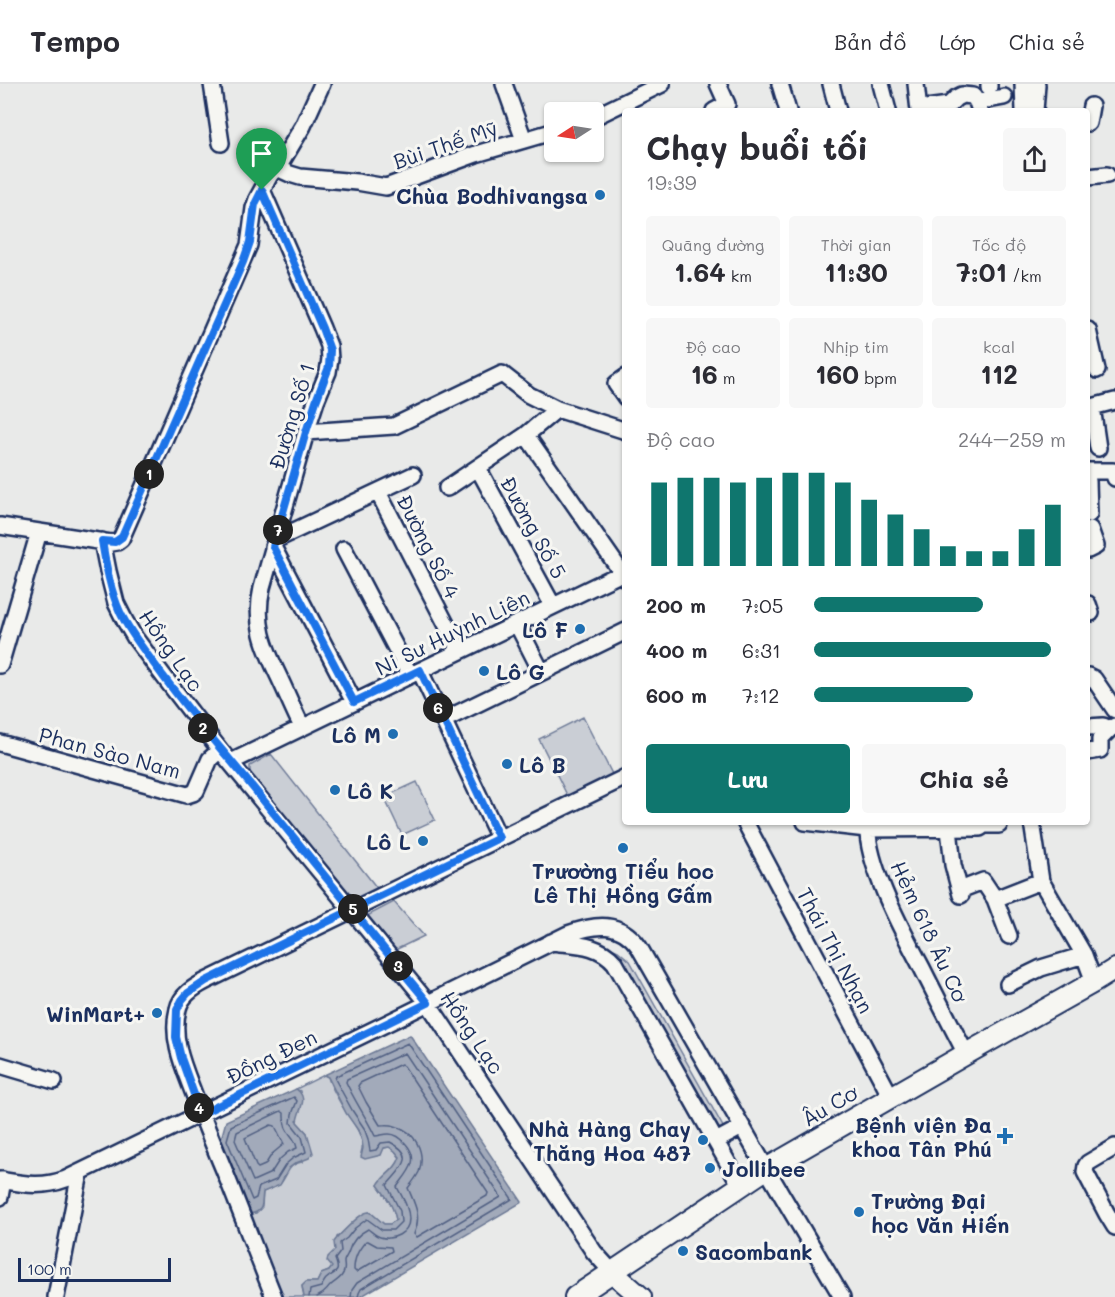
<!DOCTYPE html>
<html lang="vi">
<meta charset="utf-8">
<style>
body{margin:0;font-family:Mali,sans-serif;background:#f7f7f7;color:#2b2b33;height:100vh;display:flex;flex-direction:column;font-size:22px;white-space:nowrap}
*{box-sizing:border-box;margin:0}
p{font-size:20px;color:#7c7c81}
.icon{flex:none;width:33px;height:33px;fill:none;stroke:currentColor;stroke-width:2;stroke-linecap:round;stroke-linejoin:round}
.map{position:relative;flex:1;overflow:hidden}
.drawer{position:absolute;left:622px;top:24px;width:468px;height:717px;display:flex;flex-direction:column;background:#fff;border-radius:6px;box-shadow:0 2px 4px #0004}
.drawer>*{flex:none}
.needle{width:39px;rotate:258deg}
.controls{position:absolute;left:544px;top:18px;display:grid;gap:12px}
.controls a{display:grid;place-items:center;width:60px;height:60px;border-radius:6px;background:#fff;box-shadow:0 2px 4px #0004;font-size:30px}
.scale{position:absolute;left:18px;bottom:15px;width:153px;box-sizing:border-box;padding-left:6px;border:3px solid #1b2f5e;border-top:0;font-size:16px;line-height:21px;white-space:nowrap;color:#1b2f5e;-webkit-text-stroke:4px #f6f6f2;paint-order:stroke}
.pin{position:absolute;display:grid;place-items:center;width:51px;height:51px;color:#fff;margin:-62px -26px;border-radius:50% 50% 50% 0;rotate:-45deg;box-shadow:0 0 6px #0007}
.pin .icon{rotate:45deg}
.km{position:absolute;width:30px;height:30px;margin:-15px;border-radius:50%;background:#222;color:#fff;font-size:16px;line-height:30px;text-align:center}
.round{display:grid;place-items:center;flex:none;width:63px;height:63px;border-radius:6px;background:#f7f7f7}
.head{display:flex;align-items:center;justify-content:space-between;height:102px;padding:0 24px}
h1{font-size:33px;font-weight:700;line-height:45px}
.metrics{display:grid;grid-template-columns:repeat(3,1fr);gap:9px;height:102px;padding:6px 24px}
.metrics div{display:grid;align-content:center;border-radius:6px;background:#f7f7f7;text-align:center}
.metrics b{font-size:26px;font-weight:700}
.metrics small{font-size:16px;font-weight:400}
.metrics p{font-size:16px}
.chart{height:168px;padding:12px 24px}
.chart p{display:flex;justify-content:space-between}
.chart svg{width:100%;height:108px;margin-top:6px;stroke:#0f766e;stroke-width:6}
.primary-button{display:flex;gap:12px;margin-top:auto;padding:12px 24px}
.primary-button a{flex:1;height:69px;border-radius:6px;background:#0f766e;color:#fff;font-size:24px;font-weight:700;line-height:69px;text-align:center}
.primary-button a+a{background:#f7f7f7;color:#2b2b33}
ul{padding:0 24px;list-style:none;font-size:20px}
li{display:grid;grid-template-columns:96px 72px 1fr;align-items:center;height:45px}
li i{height:15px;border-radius:8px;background:#0f766e}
header{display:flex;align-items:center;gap:36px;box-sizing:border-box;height:84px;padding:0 30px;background:#fff;border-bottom:2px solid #e1e1e2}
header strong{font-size:28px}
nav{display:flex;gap:33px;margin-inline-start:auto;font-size:21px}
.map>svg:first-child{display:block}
.green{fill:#caced5;stroke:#727e9a;stroke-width:1.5}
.water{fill:#a2aaba;stroke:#6c7995;stroke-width:1.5}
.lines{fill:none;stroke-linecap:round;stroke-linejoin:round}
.shore{stroke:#516083;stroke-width:1.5}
.minor-casing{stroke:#1b2f5e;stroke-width:20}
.major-casing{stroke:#1b2f5e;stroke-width:24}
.minor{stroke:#f6f6f2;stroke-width:15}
.major{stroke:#f6f6f2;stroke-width:20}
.route-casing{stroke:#fff;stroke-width:12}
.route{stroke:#1a73e8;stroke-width:8}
.poi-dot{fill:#1f6fb2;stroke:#f6f6f2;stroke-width:2}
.labels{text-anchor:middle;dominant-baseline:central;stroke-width:6;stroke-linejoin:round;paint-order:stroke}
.street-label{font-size:21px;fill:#1b2f5e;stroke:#f6f6f2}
.poi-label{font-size:21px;font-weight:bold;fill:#1b2f5e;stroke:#f6f6f2;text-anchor:end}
</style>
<header>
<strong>Tempo</strong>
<nav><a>Bản đồ</a><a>Lớp</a><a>Chia sẻ</a></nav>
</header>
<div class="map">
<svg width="1115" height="1213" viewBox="0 0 1115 1213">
<rect width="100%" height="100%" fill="#e9eae9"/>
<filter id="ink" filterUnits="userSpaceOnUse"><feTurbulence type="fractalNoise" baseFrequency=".0167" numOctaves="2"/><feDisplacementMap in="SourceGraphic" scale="12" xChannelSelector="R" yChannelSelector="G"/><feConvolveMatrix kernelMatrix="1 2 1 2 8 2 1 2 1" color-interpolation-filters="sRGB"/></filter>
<g filter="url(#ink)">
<path class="green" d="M 583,633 L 613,692 L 569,715 L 539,655 Z
M 271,670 L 380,808 L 351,818 L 250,690 L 250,682 Z
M 417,698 L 435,736 L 402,751 L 384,713 Z
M 394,818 L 424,852 L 393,867 L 370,839 L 367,832 Z
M 604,861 L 618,867 L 630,877 L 727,1050 L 718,1054 Z
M 324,991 L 328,993 C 330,1001 342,1023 348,1031 C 355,1042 366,1055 361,1069 L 389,1063 L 395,1067 L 400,1074 C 395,1087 384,1090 378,1101 C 386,1112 394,1123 396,1136 L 390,1140 L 384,1140 L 370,1128 C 356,1130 348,1146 337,1153 L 332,1183 L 329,1187 L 321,1190 L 317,1198 L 307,1198 L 302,1202 L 304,1213 L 283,1213 L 250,1130 L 256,1129 L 262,1123 L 263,1108 C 269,1105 277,1103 281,1099 C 289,1089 287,1081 302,1078 L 307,1049 L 297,1038 L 297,1032 L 301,1025 L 300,1007 L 296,1005 Z"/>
<path class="water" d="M 410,951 L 522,1118 L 360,1213 L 304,1213 L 302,1202 L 306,1198 L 317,1198 L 321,1190 L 329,1187 L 332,1183 L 327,1177 L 328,1173 L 335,1166 L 334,1158 C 337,1153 359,1131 365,1129 C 367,1128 368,1128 370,1128 L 384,1140 L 390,1140 L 396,1136 C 394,1123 386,1112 378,1101 C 384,1090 395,1088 400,1073 L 395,1067 L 389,1063 L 384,1064 L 381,1071 L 365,1075 L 361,1073 L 363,1064 L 362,1057 L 358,1046 L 346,1029 L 328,993 L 324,991 Z
M 296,1005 C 310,1015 298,1025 297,1038 L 307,1049 L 313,1069 L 309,1074 L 296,1079 L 289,1084 L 280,1101 L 263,1108 C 261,1120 265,1127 250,1130 L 221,1055 L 226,1037 Z"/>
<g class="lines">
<path class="shore" d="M 401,980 L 404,982 L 488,1109 L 487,1112 L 417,1153 L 414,1150 C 422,1132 415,1121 408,1104 C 412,1099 416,1094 419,1088 C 426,1068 415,1047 395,1042 C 390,1040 385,1041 380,1041 L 366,1018 L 358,1002 L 360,999 Z
M 294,1013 L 297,1017 L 292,1030 L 291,1039 L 302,1053 L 306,1068 L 293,1074 L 286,1080 L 276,1096 L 259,1103 L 256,1114 L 252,1116 L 227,1056 L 231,1042 Z
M 281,1027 L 284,1029 C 283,1052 294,1048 297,1064 L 288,1068 L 280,1075 L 271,1089 L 253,1097 L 235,1056 L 237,1048 Z
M 271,1041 L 275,1042 L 284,1060 L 272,1070 L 265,1081 L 258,1084 L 256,1082 L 245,1054 Z
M 366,1157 L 368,1157 L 377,1162 L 391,1163 L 392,1167 L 356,1188 L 354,1186 C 354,1174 358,1166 366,1157 Z
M 309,1213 L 310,1206 L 321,1203 C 323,1200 324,1197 326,1195 C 335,1187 341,1190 335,1175 L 341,1167 L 340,1159 L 347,1154 L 355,1144 L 367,1135 L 382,1146 L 393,1146 L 401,1138 L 400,1127 L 387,1101 C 400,1085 419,1072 390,1058 L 381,1059 L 376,1066 L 370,1067 L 368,1055 L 364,1044 L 352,1026 L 335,995 L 336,992 L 408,959 L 512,1115 L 361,1205 L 359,1209 L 358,1213
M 317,1213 C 326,1209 325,1207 331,1201 C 336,1196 342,1195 344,1187 C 345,1184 344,1181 344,1178 C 344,1175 347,1172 348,1169 C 351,1158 358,1150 368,1145 C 372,1148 376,1152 380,1153 C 393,1157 409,1149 409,1135 C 409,1123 402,1113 397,1103 C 407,1089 421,1077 406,1060 C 402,1055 396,1050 389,1050 C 384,1050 379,1052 375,1052 C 366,1033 354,1016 346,998 L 347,995 L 405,969 L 501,1113 L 357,1199 L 352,1206 L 351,1213"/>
<g class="minor-casing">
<path id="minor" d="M 212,0 L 221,59
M 504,0 L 524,56
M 780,0 L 788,27
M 831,0 L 838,27
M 881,0 L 888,27
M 916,0 L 919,27
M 1023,0 L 1024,27
M 989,3 L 989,0
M 977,18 L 1004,13
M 919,25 L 949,21 L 956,14 L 962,11 L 973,12 L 977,18 L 980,27
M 714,27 L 727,20 L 718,0
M 1035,27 L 1037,1
M 594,33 L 662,0
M 1088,39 L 1091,22
M 277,84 L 290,90 L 300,93 L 357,98 L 386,103 L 476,70 L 555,47
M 1088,93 L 1107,91
M 262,106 L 322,244 L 329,262 L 330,275 L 328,288 L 316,317 L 306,348 L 262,504 C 254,539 264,562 279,593 C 287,610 294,627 302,643
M 1088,246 L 1097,286
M 626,293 L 616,300 L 626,314
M 1092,323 L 1098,364
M 1088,324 L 1115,317
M 306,348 L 394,342 L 502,290 L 529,311 L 557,325 L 626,347
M 526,351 L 622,489 L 626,495
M 478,384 L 553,522
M 1088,387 L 1113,387 L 1115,394
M 1088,397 L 1089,430
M 447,404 L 526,351 L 557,325
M 378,408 L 460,567
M 0,442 L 111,459 L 117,458 L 121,455 L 249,161 L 254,124 L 257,115 L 270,91 L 282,77 L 303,42 L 322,0
M 275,456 L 413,391
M 102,457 L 108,487 L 116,519 L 125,537 L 135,554 L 168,598 L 220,666 L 428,919 L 594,1168 L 612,1188
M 273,463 L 354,618
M 344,465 L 410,591
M 1088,466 L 1096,462 L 1090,445
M 1088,520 L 1091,529
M 517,540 L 541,587
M 0,581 L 39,448
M 420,587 L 499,754
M 1088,592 L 1094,595 L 1115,626
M 444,636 L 626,547
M 1088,643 L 1103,642 L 1110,645
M 0,659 L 187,711 L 193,709 L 196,707 L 210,675 L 220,666
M 1088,668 L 1100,666 L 1100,655 L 1110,645 L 1115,642
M 231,678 L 626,487
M 745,738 L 891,1013
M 805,738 L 867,745 L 980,744 L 984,741 L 999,741
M 868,738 C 864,777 903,848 922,884 C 936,912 951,941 966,970
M 1032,738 L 1041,797 L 1084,871 L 1094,898
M 949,745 L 953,781 L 961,811
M 960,806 L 983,797 L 995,815
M 1009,852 L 995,815 L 1041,797
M 551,858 C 575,861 598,859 615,879 L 741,1102
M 1008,900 L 1041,884 L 1084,871
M 0,981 L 54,997
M 716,1057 L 742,1043
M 1115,1063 L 1088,1079 L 1086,1082 L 1085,1088 L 1107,1130 L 1115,1143
M 0,1096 C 24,1100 42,1104 66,1095 L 406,930 L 568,850 C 595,840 620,836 639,863 L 760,1074 L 842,1213
M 0,1113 L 3,1096
M 56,1213 L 80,1089
M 274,1213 C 257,1171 241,1128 224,1086 C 214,1062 204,1038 195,1013 C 185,986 170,956 178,925 C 181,911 194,903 206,897 L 626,693"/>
</g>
<g class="major-casing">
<path id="major" d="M 612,1188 L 641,1213
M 575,1213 L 766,1085 L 966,970 L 1094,898 L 1115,885"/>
</g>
<use href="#minor" class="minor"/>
<use href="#major" class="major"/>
</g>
</g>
<g class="lines" filter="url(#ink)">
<g class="route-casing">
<path id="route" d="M 262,106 L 255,120 L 250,158 L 243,178 L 122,453 L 115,458 L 102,457 C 106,481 110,506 120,528 C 131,551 148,571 163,592 C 185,621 207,649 231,677 C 295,754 357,833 421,910 L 428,919 L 201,1030 L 181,974 L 176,953 L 177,926 L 182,916 L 188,909 L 206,897 L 499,754 L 420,586 L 354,618 L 273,463 L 306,348 L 316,317 L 329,283 L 330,266 L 322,244 L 262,106"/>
</g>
<use href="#route" class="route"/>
</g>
<g class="poi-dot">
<circle cx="600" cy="111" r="6"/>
<circle cx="580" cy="545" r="6"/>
<circle cx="484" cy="587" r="6"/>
<circle cx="393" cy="650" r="6"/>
<circle cx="507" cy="680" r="6"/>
<circle cx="335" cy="706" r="6"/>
<circle cx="423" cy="757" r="6"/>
<circle cx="623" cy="764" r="6"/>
<circle cx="157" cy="929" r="6"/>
<path d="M1002 1043h6v6h6v6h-6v6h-6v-6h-6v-6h6z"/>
<circle cx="703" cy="1056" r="6"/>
<circle cx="710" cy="1084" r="6"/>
<circle cx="859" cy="1128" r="6"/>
<circle cx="683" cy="1167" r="6"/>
</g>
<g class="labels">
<g class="street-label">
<text transform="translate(445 60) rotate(-19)">Bùi Thế Mỹ</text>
<text transform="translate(291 332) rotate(-73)">Đường Số 1</text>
<text transform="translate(534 443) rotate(61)">Đường Số 5</text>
<text transform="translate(429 462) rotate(63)">Đường Số 4</text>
<text transform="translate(452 548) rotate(-26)">Ni Sư Huỳnh Liên</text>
<text transform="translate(172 566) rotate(55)">Hồng Lạc</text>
<text transform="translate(110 668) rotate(15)">Phan Sào Nam</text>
<text transform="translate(930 847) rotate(65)">Hẻm 618 Âu Cơ</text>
<text transform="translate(836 866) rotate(62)">Thái Thị Nhạn</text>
<text transform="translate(473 948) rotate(56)">Hồng Lạc</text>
<text transform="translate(271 972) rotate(-26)">Đồng Đen</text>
<text transform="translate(829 1021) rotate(-30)">Âu Cơ</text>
</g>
<g class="poi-label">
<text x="588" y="111">Chùa Bodhivangsa</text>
<text x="568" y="545">Lô F</text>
<text x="496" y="587" text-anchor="start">Lô G</text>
<text x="381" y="650">Lô M</text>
<text x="519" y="680" text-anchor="start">Lô B</text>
<text x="347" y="706" text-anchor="start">Lô K</text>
<text x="411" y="757">Lô L</text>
<text x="623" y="786" text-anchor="middle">Trươờng Tiểu học<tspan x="623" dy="24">Lê Thị Hồng Gấm</tspan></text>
<text x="145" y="929">WinMart+</text>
<text x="992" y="1040">Bệnh viện Đa<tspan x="992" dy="24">khoa Tân Phú</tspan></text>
<text x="691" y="1044">Nhà Hàng Chay<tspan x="691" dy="24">Thăng Hoa 487</tspan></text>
<text x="722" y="1084" text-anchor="start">Jollibee</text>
<text x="871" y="1116" text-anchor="start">Trường Đại<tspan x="871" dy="24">học Văn Hiến</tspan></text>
<text x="695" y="1167" text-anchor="start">Sacombank</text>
</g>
</g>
</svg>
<div class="controls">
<a><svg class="needle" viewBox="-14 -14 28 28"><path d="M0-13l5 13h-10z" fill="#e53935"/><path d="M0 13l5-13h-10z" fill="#7c7c81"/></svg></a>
</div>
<div class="scale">100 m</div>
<div class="pin" style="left:262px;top:106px;background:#1e9e55"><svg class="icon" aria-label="arrive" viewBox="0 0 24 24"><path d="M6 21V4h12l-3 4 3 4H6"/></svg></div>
<b class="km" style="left:149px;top:390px">1</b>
<b class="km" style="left:203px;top:644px">2</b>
<b class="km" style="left:398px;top:882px">3</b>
<b class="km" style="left:199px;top:1024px">4</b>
<b class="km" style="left:353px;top:825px">5</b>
<b class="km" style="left:438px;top:624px">6</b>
<b class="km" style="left:278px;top:446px">7</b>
<section class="drawer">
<div class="head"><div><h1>Chạy buổi tối</h1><p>19:39</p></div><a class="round"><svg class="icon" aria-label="share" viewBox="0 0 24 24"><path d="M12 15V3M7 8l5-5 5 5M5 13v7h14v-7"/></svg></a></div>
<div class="metrics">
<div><p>Quãng đường</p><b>1.64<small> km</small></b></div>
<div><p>Thời gian</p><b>11:30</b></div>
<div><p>Tốc độ</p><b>7:01<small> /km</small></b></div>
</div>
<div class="metrics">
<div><p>Độ cao</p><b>16<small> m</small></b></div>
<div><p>Nhịp tim</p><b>160<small> bpm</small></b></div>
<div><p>kcal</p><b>112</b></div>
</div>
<div class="chart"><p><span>Độ cao</span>244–259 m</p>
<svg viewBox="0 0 160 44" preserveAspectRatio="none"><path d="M5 44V10M15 44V8M25 44V8M35 44V10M45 44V8M55 44V6M65 44V6M75 44V10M85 44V17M95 44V23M105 44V29M115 44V36M125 44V38M135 44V38M145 44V29M155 44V19"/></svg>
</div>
<ul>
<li><b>200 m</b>7:05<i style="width:67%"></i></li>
<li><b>400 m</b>6:31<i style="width:94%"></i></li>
<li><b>600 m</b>7:12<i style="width:63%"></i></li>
</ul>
<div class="primary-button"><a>Lưu</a><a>Chia sẻ</a></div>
</section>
</div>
